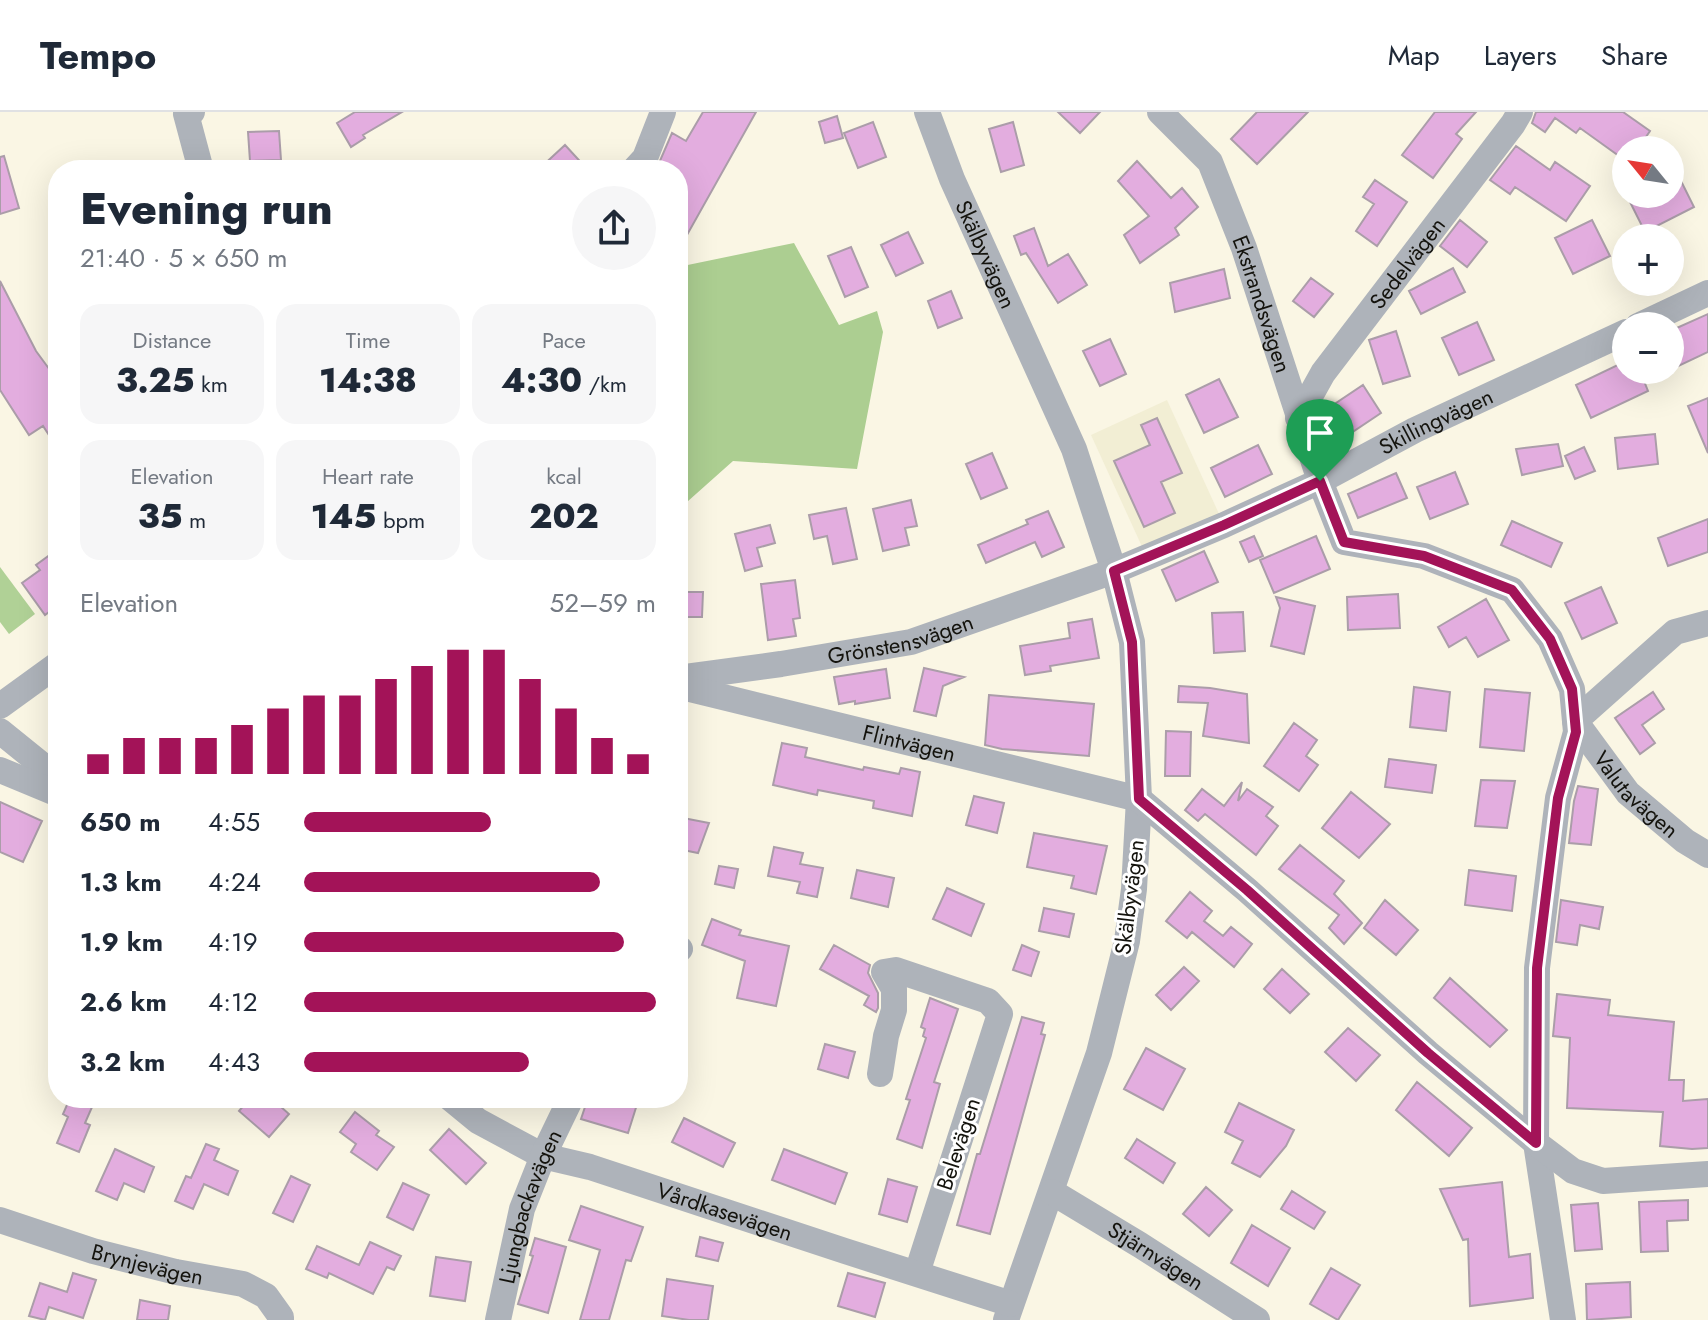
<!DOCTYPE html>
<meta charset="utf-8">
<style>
body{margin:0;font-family:Jost,sans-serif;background:#f6f6f7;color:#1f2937;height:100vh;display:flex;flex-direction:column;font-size:30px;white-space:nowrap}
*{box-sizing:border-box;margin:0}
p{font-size:26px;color:#747a83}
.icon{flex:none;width:44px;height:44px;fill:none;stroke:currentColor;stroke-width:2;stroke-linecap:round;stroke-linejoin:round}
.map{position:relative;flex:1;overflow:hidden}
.side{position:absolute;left:48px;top:48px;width:640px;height:948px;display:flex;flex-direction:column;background:#fff;border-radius:32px;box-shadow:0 8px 32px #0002}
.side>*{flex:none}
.needle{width:52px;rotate:300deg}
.controls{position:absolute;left:1612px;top:24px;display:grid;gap:16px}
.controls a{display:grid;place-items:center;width:72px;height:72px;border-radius:50%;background:#fff;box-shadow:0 8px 32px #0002;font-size:40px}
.pin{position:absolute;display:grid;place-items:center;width:68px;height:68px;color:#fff;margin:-82px -34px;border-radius:50% 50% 50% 0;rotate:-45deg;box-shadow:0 0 8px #0007}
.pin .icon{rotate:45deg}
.round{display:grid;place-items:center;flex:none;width:84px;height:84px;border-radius:42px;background:#f6f6f7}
.headline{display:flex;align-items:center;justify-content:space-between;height:136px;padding:0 32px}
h1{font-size:44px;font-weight:800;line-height:60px}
.stats{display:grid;grid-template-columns:repeat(3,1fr);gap:12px;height:136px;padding:8px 32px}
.stats div{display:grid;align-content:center;border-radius:20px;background:#f6f6f7;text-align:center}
.stats b{font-size:34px;font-weight:800}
.stats small{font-size:22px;font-weight:400}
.stats p{font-size:22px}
.chart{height:224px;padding:16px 32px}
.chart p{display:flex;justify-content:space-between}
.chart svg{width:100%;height:144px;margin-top:8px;stroke:#a31358;stroke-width:6}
ul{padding:0 32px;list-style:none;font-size:26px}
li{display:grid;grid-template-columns:128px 96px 1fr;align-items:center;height:60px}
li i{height:20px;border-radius:10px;background:#a31358}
header{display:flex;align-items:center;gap:48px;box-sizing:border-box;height:112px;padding:0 40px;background:#fff;border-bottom:2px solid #e0e1e3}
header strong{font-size:38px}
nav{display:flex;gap:44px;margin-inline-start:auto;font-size:28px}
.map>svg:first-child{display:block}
.built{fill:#f2eed4}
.green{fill:#b0d196}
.forest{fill:#acce91}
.building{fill:#e3addf;stroke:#ab9da9;stroke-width:2}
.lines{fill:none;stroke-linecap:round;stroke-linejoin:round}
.minor{stroke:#aeb3ba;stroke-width:26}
.route-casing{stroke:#fff;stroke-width:16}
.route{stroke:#a31358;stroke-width:10}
.labels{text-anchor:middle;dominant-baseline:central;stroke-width:6;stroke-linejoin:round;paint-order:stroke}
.street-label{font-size:22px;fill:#14130d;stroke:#fff}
</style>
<header>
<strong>Tempo</strong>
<nav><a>Map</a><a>Layers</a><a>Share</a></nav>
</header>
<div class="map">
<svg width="1708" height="1208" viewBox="0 0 1708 1208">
<rect width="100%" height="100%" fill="#faf6e4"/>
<path class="built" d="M 1167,288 L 1220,404 L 1144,439 L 1091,323 Z"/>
<path class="green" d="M 0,455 L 35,502 L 9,522 L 0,510 Z"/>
<path class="forest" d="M 794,131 L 839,213 L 877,199 L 883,220 L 857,357 L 733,349 L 678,398 L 678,155 Z"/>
<path class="building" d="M 355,0 L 402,0 L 363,23 L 365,26 L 351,35 L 337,11 Z
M 703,0 L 756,0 L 678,139 L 678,58 L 656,58 L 672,21 L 686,29 Z
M 1058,0 L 1100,0 L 1080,21 Z
M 1257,0 L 1308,0 L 1257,52 L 1231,27 Z
M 1435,0 L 1476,0 L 1456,22 L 1462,27 L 1433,66 L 1402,43 Z
M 1536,0 L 1623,0 L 1650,19 L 1637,38 L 1626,38 L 1626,49 L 1580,16 L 1576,21 L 1555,6 L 1545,20 L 1532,11 Z
M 837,4 L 843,26 L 825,31 L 819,10 Z
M 873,10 L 886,45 L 858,56 L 844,21 Z
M 1013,10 L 1024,53 L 1001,60 L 989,17 Z
M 279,19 L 281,48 L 250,49 L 248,20 Z
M 565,33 L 588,58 L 538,58 Z
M 1516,34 L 1550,58 L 1555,50 L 1590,74 L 1566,109 L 1515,75 L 1510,82 L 1490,68 Z
M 4,44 L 19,96 L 0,102 L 0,45 Z
M 1670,47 L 1694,95 L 1645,120 L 1628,86 L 1637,82 L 1670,82 Z
M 1137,49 L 1171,86 L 1182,76 L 1198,95 L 1175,116 L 1179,123 L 1140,151 L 1124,123 L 1149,104 L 1118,69 Z
M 1375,68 L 1407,90 L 1377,134 L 1356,119 L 1374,92 L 1363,85 Z
M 1460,108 L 1487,130 L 1467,155 L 1440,134 Z
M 1592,108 L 1610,144 L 1573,162 L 1555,126 Z
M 1034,116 L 1048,154 L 1068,142 L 1087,173 L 1058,191 L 1026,141 L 1021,143 L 1014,124 Z
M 908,120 L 923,151 L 896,164 L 881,133 Z
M 851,135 L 868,175 L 845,185 L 828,144 Z
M 1453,156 L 1465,180 L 1421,202 L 1409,179 Z
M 1224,157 L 1230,186 L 1175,200 L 1170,171 Z
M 1311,166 L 1333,182 L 1314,205 L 1293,189 Z
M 0,169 L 36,239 L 58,269 L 58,337 L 43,314 L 29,323 L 0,278 Z
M 951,179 L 962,206 L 938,216 L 928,189 Z
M 1708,202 L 1708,240 L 1670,258 L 1670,219 Z
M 1477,210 L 1494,248 L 1459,263 L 1442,226 Z
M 1396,219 L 1410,264 L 1383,272 L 1369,228 Z
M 1110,227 L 1126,262 L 1100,274 L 1083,239 Z
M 1626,249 L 1626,258 L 1669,258 L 1644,269 L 1648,279 L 1591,306 L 1576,273 Z
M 1219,267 L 1238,305 L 1204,321 L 1186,283 Z
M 1363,273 L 1381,301 L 1351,321 L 1333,293 Z
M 1708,286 L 1708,341 L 1688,294 Z
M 1157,306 L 1182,361 L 1161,370 L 1175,401 L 1144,415 L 1114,349 L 1150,333 L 1141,313 Z
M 1655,322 L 1658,352 L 1618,357 L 1615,326 Z
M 1558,332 L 1563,354 L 1522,363 L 1516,337 Z
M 1258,333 L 1272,362 L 1225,385 L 1211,356 Z
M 1584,335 L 1595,359 L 1575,367 L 1565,344 Z
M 992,341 L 1007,376 L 981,387 L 966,352 Z
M 1455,360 L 1468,392 L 1430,407 L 1417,375 Z
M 1396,361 L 1407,386 L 1358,406 L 1348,382 Z
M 911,388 L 917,414 L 905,416 L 909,433 L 883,439 L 873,397 Z
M 846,396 L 857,447 L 833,452 L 827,424 L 814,427 L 809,403 Z
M 1048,399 L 1064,435 L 1042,445 L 1035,430 L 986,451 L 978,433 L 1028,412 L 1026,408 Z
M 1708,407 L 1708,440 L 1668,454 L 1658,426 Z
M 1512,409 L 1562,431 L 1551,455 L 1501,433 Z
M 770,413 L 775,431 L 757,436 L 762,454 L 745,459 L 735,422 Z
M 1254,424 L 1263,444 L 1249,450 L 1240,430 Z
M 1316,424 L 1330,457 L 1274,481 L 1260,448 Z
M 58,437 L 58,493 L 45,503 L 22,471 L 40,458 L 36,453 Z
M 1204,439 L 1218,470 L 1176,489 L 1162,458 Z
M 795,468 L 800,506 L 793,507 L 796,524 L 768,528 L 761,472 Z
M 1601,475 L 1617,511 L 1582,527 L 1565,491 Z
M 678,480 L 703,480 L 702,505 L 678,505 Z
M 1398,482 L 1400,516 L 1348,518 L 1347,485 Z
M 1276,485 L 1315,494 L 1304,542 L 1271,534 L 1280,496 Z
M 1486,487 L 1509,528 L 1478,545 L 1466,525 L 1449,535 L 1438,515 Z
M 1243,500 L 1245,539 L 1214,541 L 1212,501 Z
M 1092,507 L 1099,546 L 1050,554 L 1051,559 L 1025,563 L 1020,534 L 1070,526 L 1068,511 Z
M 924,556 L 964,565 L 943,574 L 936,604 L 914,599 Z
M 886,557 L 890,586 L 855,592 L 855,589 L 839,592 L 834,565 Z
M 1179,574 L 1210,576 L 1247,582 L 1249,631 L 1203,624 L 1208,591 L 1178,590 Z
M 1414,575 L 1450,580 L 1446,619 L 1410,615 Z
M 1485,577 L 1530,581 L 1524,639 L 1480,635 Z
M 1653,580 L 1664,597 L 1642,613 L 1655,631 L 1640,642 L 1615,606 Z
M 989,583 L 1094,592 L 1089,644 L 1002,637 L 985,633 Z
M 1294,611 L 1317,628 L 1306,644 L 1318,653 L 1299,679 L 1264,654 Z
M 1166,619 L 1191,620 L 1190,664 L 1165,664 Z
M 782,631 L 807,636 L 805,645 L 863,658 L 864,655 L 899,662 L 901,656 L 920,660 L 912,704 L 873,696 L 874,689 L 818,678 L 817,683 L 773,673 Z
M 1389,647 L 1436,653 L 1432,681 L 1385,675 Z
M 1481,668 L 1515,669 L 1507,716 L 1475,714 Z
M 1242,670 L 1238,689 L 1247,677 L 1273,695 L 1266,704 L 1278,714 L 1256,743 L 1205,702 L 1198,709 L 1185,698 L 1202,677 L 1224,694 Z
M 1578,674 L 1598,677 L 1591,733 L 1569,731 L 1574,689 Z
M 1351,680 L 1390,712 L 1359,746 L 1322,716 Z
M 974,684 L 1004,691 L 997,721 L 966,713 Z
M 0,690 L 42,709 L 23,750 L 0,740 Z
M 678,705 L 709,711 L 698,741 L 678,737 Z
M 1034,721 L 1107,734 L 1096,782 L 1071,776 L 1074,764 L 1027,755 Z
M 1300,733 L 1344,769 L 1334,782 L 1362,811 L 1344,832 L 1329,816 L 1339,803 L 1279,757 Z
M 774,735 L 803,741 L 800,752 L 823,756 L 817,785 L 797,781 L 800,770 L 768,764 Z
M 719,754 L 738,757 L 734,776 L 715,772 Z
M 857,758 L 894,766 L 888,795 L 851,786 Z
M 1469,758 L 1516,764 L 1512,799 L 1465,793 Z
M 947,776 L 984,792 L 971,824 L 933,807 Z
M 1190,780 L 1212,799 L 1204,809 L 1223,824 L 1231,815 L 1252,832 L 1234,855 L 1192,820 L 1187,826 L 1166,809 Z
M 1385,788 L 1418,818 L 1396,843 L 1364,816 Z
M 1561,788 L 1603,795 L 1599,817 L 1580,813 L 1577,833 L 1556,830 Z
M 1044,796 L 1074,802 L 1069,825 L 1039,819 Z
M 712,807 L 741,818 L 739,823 L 789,834 L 776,894 L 737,886 L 745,849 L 702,833 Z
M 834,833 L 870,853 L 868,861 L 878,881 L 878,896 L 876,900 L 864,893 L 869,884 L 820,857 Z
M 1022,833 L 1039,840 L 1031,864 L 1013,858 Z
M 1184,855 L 1199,869 L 1171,898 L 1156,883 Z
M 1282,857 L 1309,882 L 1290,901 L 1264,877 Z
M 1450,866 L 1507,918 L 1490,935 L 1434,886 Z
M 1557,882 L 1610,888 L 1608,903 L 1674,910 L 1669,968 L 1684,968 L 1683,989 L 1708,987 L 1708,1036 L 1692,1037 L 1660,1034 L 1663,1000 L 1567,996 L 1570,926 L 1553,924 Z
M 930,886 L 958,897 L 934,970 L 940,972 L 922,1036 L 897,1027 L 910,988 L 906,987 L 926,926 L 923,924 L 925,917 L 921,915 Z
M 1022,905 L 1044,911 L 1041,922 L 1045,923 L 990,1122 L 957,1113 L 977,1042 L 980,1042 Z
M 1348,916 L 1380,943 L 1356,969 L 1325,940 Z
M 825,932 L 855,940 L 848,966 L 818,957 Z
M 1146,936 L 1185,957 L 1163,998 L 1124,977 Z
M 1417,970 L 1472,1016 L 1449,1044 L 1396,998 Z
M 70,986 L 96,986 L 85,1011 L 90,1013 L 79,1040 L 57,1031 L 68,1005 L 63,1002 Z
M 250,986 L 271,986 L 289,1002 L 269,1025 L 239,999 Z
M 588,986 L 639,986 L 628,1021 L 581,1007 Z
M 1239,991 L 1294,1018 L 1286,1034 L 1260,1065 L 1232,1051 L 1243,1029 L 1225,1020 Z
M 355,1000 L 379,1019 L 376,1023 L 394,1035 L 377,1058 L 351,1040 L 356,1032 L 340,1020 Z
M 684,1006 L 735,1031 L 723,1055 L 672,1030 Z
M 449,1017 L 486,1051 L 466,1072 L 430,1038 Z
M 1137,1027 L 1175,1051 L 1163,1071 L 1125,1046 Z
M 206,1032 L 219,1037 L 214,1048 L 238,1059 L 228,1083 L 204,1072 L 193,1097 L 175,1089 L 186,1064 L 191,1066 Z
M 115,1037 L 154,1055 L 144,1080 L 124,1071 L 117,1088 L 96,1079 Z
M 784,1037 L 847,1061 L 835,1092 L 772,1068 Z
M 291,1064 L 310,1073 L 293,1110 L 273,1101 Z
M 888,1067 L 917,1075 L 907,1110 L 879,1102 Z
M 1502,1070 L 1509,1145 L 1530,1142 L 1533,1186 L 1470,1194 L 1468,1127 L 1463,1128 L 1440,1077 Z
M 403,1071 L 429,1083 L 413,1118 L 387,1105 Z
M 1206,1075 L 1232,1098 L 1209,1124 L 1183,1102 Z
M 1292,1079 L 1325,1100 L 1314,1117 L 1281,1097 Z
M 1688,1088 L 1688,1108 L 1667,1109 L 1668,1139 L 1641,1140 L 1639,1090 Z
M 1598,1091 L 1602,1137 L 1575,1139 L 1571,1093 Z
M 581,1094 L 643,1115 L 631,1149 L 626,1148 L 609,1208 L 580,1208 L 600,1138 L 569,1128 Z
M 1252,1113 L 1290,1136 L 1268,1174 L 1231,1151 Z
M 700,1125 L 723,1131 L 718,1149 L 696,1144 Z
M 535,1126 L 566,1135 L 548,1201 L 518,1192 L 533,1144 L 530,1143 Z
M 370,1130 L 401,1144 L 394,1158 L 387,1155 L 373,1182 L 329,1161 L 327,1166 L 306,1157 L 317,1134 L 359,1153 Z
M 436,1145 L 471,1150 L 465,1189 L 430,1184 Z
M 1331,1156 L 1360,1173 L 1338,1208 L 1310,1192 Z
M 73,1161 L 96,1168 L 83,1206 L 49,1195 L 45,1208 L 29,1204 L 40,1171 L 67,1180 Z
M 848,1161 L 885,1171 L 875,1205 L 838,1194 Z
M 667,1167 L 713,1174 L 708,1208 L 689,1208 L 662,1204 Z
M 1630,1170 L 1631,1205 L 1587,1208 L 1586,1172 Z
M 140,1188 L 170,1194 L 168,1208 L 137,1208 Z"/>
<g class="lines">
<g class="minor">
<path d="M 192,0 L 186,2 L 201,58"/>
<path id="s1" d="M 927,0 L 952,67 L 1074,337 L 1114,459 L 1132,530 L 1139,687 L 1134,777 L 1127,829 L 1099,941 L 1006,1208"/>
<path id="s2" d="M 1160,0 L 1210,50 L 1244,136 L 1320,369 L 1344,430 L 1424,444 L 1512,478 L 1550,527 L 1572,577 L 1576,620 L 1558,686 L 1537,856 L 1536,1031 L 1563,1208"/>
<path d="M 634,58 L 645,46 L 663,0"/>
<path d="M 1638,214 L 1708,181"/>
<path id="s3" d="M 1298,306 L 1323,261 L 1513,12 L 1520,0"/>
<path id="s4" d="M 1708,511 L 1675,520 L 1575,609 L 1628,681 L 1685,729 L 1708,743"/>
<path id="s5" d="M 678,566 L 781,552 L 911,530 L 1114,459 L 1224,413 L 1320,369 L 1415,318 L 1626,220"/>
<path id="s6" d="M 678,574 L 1139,687 L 1247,778 L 1428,941 L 1536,1031 L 1573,1059 L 1603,1069 L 1708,1062"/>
<path d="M 0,594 L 58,552"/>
<path d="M 0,619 L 58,666"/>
<path d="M 0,658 L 58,682"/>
<path d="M 678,838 L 680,837"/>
<path d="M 880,962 L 886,924 L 894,898 L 894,877 L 884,860 L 896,858 L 988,889 L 1000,902 L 917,1161"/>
<path id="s7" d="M 450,986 L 478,1009 L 543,1044 L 590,1055 L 845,1139 L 1011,1192"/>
<path id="s8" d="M 1052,1080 L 1140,1133 L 1257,1208"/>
<path id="s9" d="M 0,1108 L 93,1139 L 176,1160 L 243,1172 L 266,1184 L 281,1205 L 281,1208"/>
<path id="s10" d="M 498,1208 L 522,1097 L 543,1044 L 571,986"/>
</g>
</g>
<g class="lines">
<g class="route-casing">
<path id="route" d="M 1320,369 L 1344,430 L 1424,444 L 1512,478 L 1550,527 L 1572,577 L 1576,620 L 1558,686 L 1537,856 L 1536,1031 L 1428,941 L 1247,778 L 1139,687 L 1132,530 L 1114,459 L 1224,413 Z"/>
</g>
<use href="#route" class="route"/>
</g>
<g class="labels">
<g class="street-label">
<text stroke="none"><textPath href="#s1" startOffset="154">Skälbyvägen</textPath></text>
<text stroke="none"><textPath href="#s3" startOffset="190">Sedelvägen</textPath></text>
<text stroke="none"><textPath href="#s2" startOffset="222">Ekstrandsvägen</textPath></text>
<text stroke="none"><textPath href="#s5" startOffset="806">Skillingvägen</textPath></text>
<text stroke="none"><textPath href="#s5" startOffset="226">Grönstensvägen</textPath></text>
<text stroke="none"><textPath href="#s6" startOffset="238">Flintvägen</textPath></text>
<text stroke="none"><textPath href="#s4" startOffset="264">Valutavägen</textPath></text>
<text transform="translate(1129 785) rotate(-83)">Skälbyvägen</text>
<text transform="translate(958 1032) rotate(-72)">Belevägen</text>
<text stroke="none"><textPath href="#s10" startOffset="118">Ljungbackavägen</textPath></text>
<text stroke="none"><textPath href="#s7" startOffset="300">Vårdkasevägen</textPath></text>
<text stroke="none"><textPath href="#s8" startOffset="122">Stjärnvägen</textPath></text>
<text stroke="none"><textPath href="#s9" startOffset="154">Brynjevägen</textPath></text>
</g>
</g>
</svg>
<div class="controls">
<a><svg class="needle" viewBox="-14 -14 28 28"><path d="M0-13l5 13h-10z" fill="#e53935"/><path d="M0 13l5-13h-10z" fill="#747a83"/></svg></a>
<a>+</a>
<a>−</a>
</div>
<div class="pin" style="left:1320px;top:369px;background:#1e9e55"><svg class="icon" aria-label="arrive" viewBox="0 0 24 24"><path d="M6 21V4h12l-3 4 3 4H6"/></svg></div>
<section class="side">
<div class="headline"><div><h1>Evening run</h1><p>21:40 · 5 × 650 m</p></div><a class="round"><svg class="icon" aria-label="share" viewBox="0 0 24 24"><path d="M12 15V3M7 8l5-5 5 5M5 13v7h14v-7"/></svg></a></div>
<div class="stats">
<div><p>Distance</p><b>3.25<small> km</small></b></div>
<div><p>Time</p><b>14:38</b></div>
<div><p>Pace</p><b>4:30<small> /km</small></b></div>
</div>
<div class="stats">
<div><p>Elevation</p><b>35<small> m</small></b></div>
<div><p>Heart rate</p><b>145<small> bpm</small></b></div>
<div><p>kcal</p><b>202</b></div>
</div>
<div class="chart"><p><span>Elevation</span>52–59 m</p>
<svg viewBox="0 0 160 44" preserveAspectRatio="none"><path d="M5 44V38M15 44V33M25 44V33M35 44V33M45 44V29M55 44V24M65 44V20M75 44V20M85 44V15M95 44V11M105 44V6M115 44V6M125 44V15M135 44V24M145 44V33M155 44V38"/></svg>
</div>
<ul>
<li><b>650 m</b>4:55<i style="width:53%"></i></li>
<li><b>1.3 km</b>4:24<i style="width:84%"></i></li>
<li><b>1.9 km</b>4:19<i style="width:91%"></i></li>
<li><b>2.6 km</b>4:12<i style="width:100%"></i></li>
<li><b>3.2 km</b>4:43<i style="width:64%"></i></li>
</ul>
</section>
</div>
